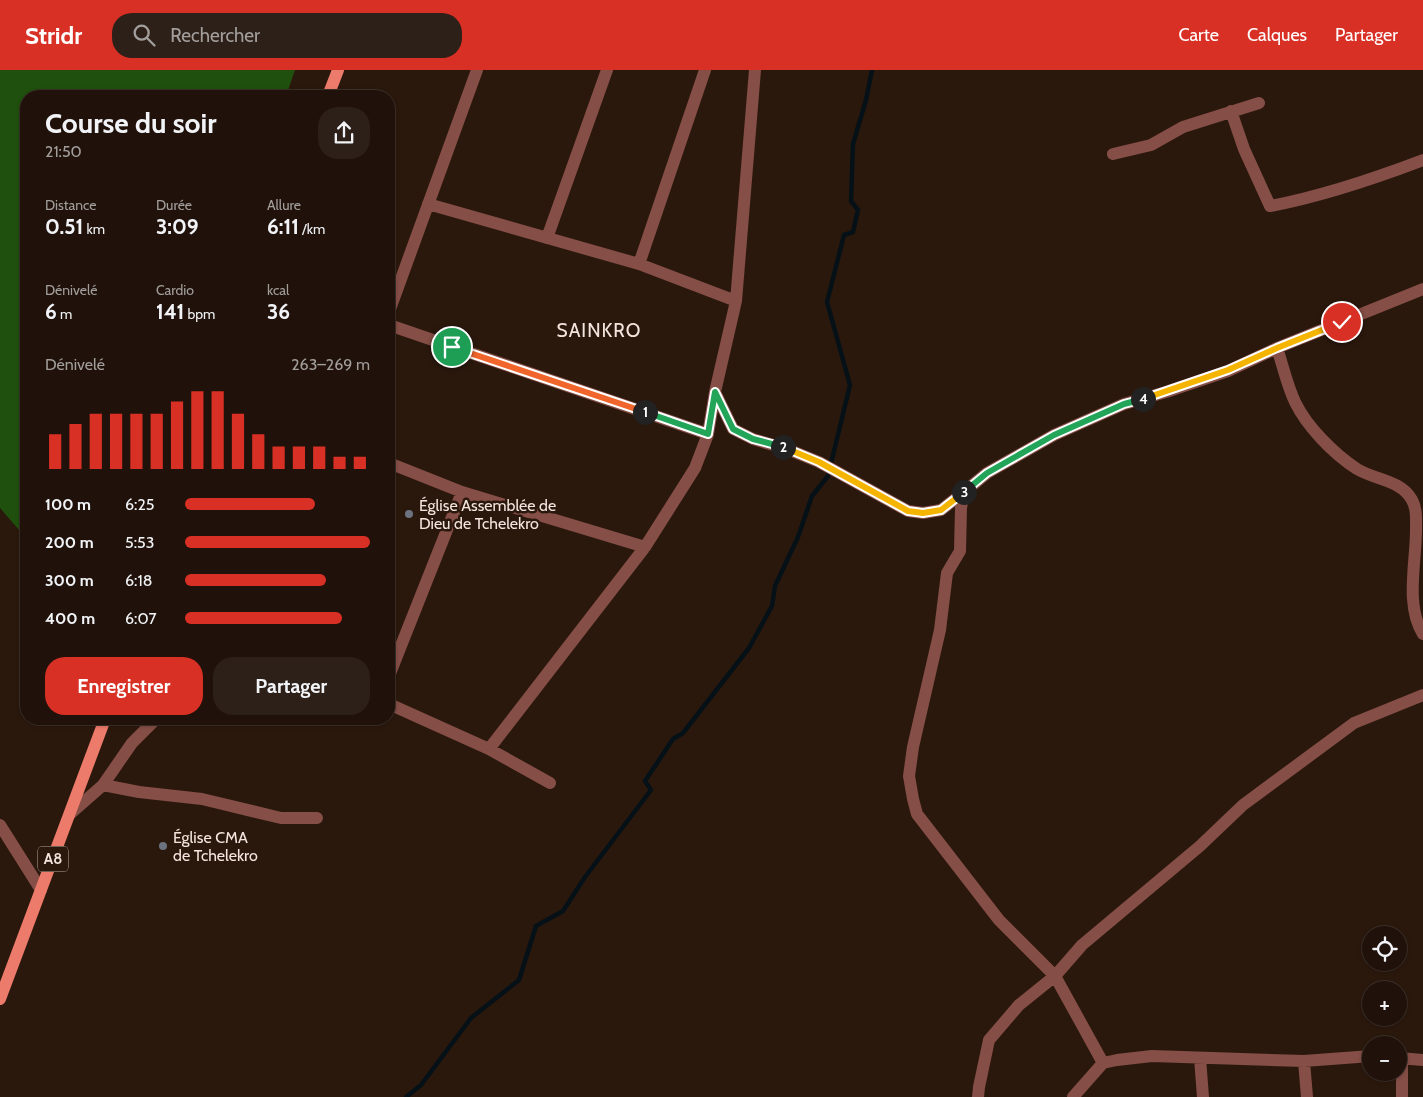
<!DOCTYPE html>
<html lang="fr">
<meta charset="utf-8">
<style>
body{margin:0;font-family:Cabin,sans-serif;background:#2d2018;color:#f1f3f6;height:100vh;display:flex;flex-direction:column;font-size:19px;white-space:nowrap}
*{box-sizing:border-box;margin:0}
p{font-size:16px;color:#a29e9c}
.icon{flex:none;width:28px;height:28px;fill:none;stroke:currentColor;stroke-width:2;stroke-linecap:round;stroke-linejoin:round}
.map{position:relative;flex:1;overflow:hidden}
.panel{position:absolute;left:20px;top:20px;width:375px;height:635px;display:flex;flex-direction:column;background:#20120a;border-radius:20px;box-shadow:0 1px 4px #0004,0 0 0 1px #3d322b}
.panel>*{flex:none}
.tools{position:absolute;left:1362px;top:856px;display:grid;gap:10px}
.tools a{display:grid;place-items:center;width:45px;height:45px;border-radius:50%;background:#20120a;box-shadow:0 1px 4px #0004,0 0 0 1px #3d322b;font-size:25px}
.pin{position:absolute;display:grid;place-items:center;width:42px;height:42px;color:#fff;margin:-21px;border:2px solid #fff;border-radius:50%;box-shadow:0 1px 5px #0007}
.km{position:absolute;width:25px;height:25px;margin:-12px;border-radius:50%;background:#222;color:#fff;font-size:14px;line-height:25px;text-align:center}
.round{display:grid;place-items:center;flex:none;width:52px;height:52px;border-radius:20px;background:#2d2018}
.headline{display:flex;align-items:center;justify-content:space-between;height:85px;padding:0 25px}
h1{font-size:28px;font-weight:700;line-height:38px}
.metrics{display:grid;grid-template-columns:repeat(3,1fr);gap:8px;height:85px;padding:5px 25px}
.metrics div{display:grid;align-content:center}
.metrics b{font-size:21px;font-weight:700}
.metrics small{font-size:14px;font-weight:400}
.metrics p{font-size:14px}
.chart{height:140px;padding:10px 25px}
.chart p{display:flex;justify-content:space-between}
.chart svg{width:100%;height:90px;margin-top:5px;stroke:#d93025;stroke-width:6}
.primary-button{display:flex;gap:10px;margin-top:auto;padding:10px 25px}
.primary-button a{flex:1;height:58px;border-radius:20px;background:#d93025;color:#fff;font-size:20px;font-weight:700;line-height:58px;text-align:center}
.primary-button a+a{background:#2d2018;color:#f1f3f6}
ul{padding:0 25px;list-style:none;font-size:16px}
li{display:grid;grid-template-columns:80px 60px 1fr;align-items:center;height:38px}
li i{height:12px;border-radius:6px;background:#d93025}
header{display:flex;align-items:center;gap:30px;box-sizing:border-box;height:70px;padding:0 25px;background:#d93025;color:#fff}
header strong{font-size:24px}
nav{display:flex;gap:28px;margin-inline-start:auto;font-size:18px}
.search{width:350px;height:45px;background:#2d2018;display:flex;align-items:center;gap:12px;box-sizing:border-box;padding:0 18px;border-radius:20px;color:#a29e9c;font-size:19px}
.map>svg:first-child{display:block}
.forest{fill:#1f500d}
.lines{fill:none;stroke-linecap:round;stroke-linejoin:round}
.stream{stroke:#051117;stroke-width:4.5}
.minor{stroke:#854e46;stroke-width:12}
.major{stroke:#ed7b6b;stroke-width:12}
.split-1-casing{stroke:#fff;stroke-width:10}
.split-2-casing{stroke:#fff;stroke-width:10}
.split-3-casing{stroke:#fff;stroke-width:10}
.split-4-casing{stroke:#fff;stroke-width:10}
.split-5-casing{stroke:#fff;stroke-width:10}
.split-1{stroke:#f0652b;stroke-width:6}
.split-2{stroke:#22a559;stroke-width:6}
.split-3{stroke:#f5b400;stroke-width:6}
.split-4{stroke:#22a559;stroke-width:6}
.split-5{stroke:#f5b400;stroke-width:6}
.worship-dot{fill:#6b7280;stroke:#2b180d;stroke-width:2}
.labels{text-anchor:middle;dominant-baseline:central;stroke-width:5;stroke-linejoin:round;paint-order:stroke}
.shield{fill:#2b180d;stroke:#b7a89f;stroke-width:1}
.shield-label{font-size:15px;font-weight:bold;fill:#f3e5dd}
.poi-label{font-size:16px;fill:#f3e5dd;stroke:#2b180d;text-anchor:start}
.quarter-label{font-size:19px;letter-spacing:1px;fill:#f3e5dd;stroke:#2b180d}
</style>
<header>
<strong>Stridr</strong>
<div class="search"><svg class="icon" aria-label="search" viewBox="0 0 24 24"><circle cx="10" cy="10" r="6"/><path d="M15 15l6 6"/></svg>Rechercher</div>
<nav><a>Carte</a><a>Calques</a><a>Partager</a></nav>
</header>
<div class="map">
<svg width="1423" height="1027" viewBox="0 0 1423 1027">
<rect width="100%" height="100%" fill="#2b180d"/>
<path class="forest" d="M 0,0 L 295,0 L 286,26 L 26,26 L 26,468 L 0,438 Z"/>
<g class="lines">
<path class="stream" d="M 406,1027 L 421,1015 L 471,948 L 519,910 L 536,856 L 563,841 L 585,807 L 651,720 L 645,711 L 673,669 L 683,663 L 749,578 L 772,536 L 775,516 L 798,467 L 812,426 L 828,406 L 850,315 L 827,232 L 844,165 L 853,162 L 858,140 L 851,131 L 853,74 L 866,30 L 872,0"/>
<path class="minor" d="M 1231,41 L 1244,79 L 1270,136 C 1323,126 1373,109 1423,90
M 1113,84 L 1151,75 L 1183,57 L 1259,33
M 428,134 L 639,194 L 736,231
M 547,168 L 607,0
M 639,194 L 705,0
M 389,242 L 477,0
M 389,255 L 708,364
M 1277,278 C 1283,296 1287,315 1295,332 C 1307,357 1334,384 1357,399 C 1375,410 1401,410 1412,430 C 1417,439 1416,449 1416,460 C 1416,493 1405,535 1423,564
M 715,322 L 733,359 L 753,369 L 787,379 L 819,392 L 908,441 L 923,443 L 941,440 L 964,422
M 389,393 L 462,422 L 645,477
M 389,606 L 462,422
M 389,634 L 489,679 L 550,713
M 489,679 L 645,477 L 695,398 L 708,364 L 715,322 L 736,231 L 755,0
M 103,715 L 139,722 L 202,729 L 281,748 L 317,748
M 70,744 L 103,715 L 132,673 L 156,649
M 0,755 L 41,820
M 1200,988 L 1203,1027
M 1399,988 L 1423,990
M 1402,989 L 1402,1027
M 1304,991 L 1307,1027
M 1103,993 L 1055,906 L 999,850 L 917,744 L 913,729 L 909,706 L 913,677 L 940,560 L 947,503 L 960,481 L 961,438 L 964,422 L 987,403 L 1054,365 L 1124,334 L 1166,322 L 1228,301 L 1277,278 L 1423,219
M 978,1027 L 979,1017 L 989,970 L 1019,935 L 1055,906 L 1082,875 L 1200,776 L 1243,735 L 1354,653 L 1423,625
M 1073,1027 L 1103,993 L 1117,990 L 1152,986 L 1304,991 L 1371,986"/>
<path class="major" d="M 328,26 L 338,0
M 0,929 L 105,649"/>
</g>
<g class="lines">
<g class="split-1-casing">
<path id="split-1" d="M 452,277 L 645,342"/>
</g>
<g class="split-2-casing">
<path id="split-2" d="M 645,342 L 708,364 L 715,322 L 733,359 L 753,369 L 783,377"/>
</g>
<g class="split-3-casing">
<path id="split-3" d="M 783,377 L 819,392 L 908,441 L 923,443 L 941,440 L 964,422"/>
</g>
<g class="split-4-casing">
<path id="split-4" d="M 964,422 L 987,403 L 1054,365 L 1124,334 L 1143,329"/>
</g>
<g class="split-5-casing">
<path id="split-5" d="M 1143,329 L 1228,300 L 1277,278 L 1342,252"/>
</g>
<use href="#split-1" class="split-1"/>
<use href="#split-2" class="split-2"/>
<use href="#split-3" class="split-3"/>
<use href="#split-4" class="split-4"/>
<use href="#split-5" class="split-5"/>
</g>
<g class="worship-dot">
<circle cx="409" cy="444" r="5"/>
<circle cx="163" cy="776" r="5"/>
</g>
<g class="labels">
<rect class="shield" x="38" y="776.5" width="30" height="25" rx="4"/>
<g class="shield-label">
<text x="53" y="789">A8</text>
</g>
<g class="poi-label">
<text x="419" y="435">Église Assemblée de<tspan x="419" dy="18">Dieu de Tchelekro</tspan></text>
<text x="173" y="767">Église CMA<tspan x="173" dy="18">de Tchelekro</tspan></text>
</g>
<g class="quarter-label">
<text x="599" y="260">SAINKRO</text>
</g>
</g>
</svg>
<div class="tools">
<a><svg class="icon" aria-label="locate" viewBox="0 0 24 24"><circle cx="12" cy="12" r="6"/><path d="M12 2v4M12 18v4M2 12h4M18 12h4"/></svg></a>
<a>+</a>
<a>−</a>
</div>
<div class="pin" style="left:452px;top:277px;background:#1e9e55"><svg class="icon" aria-label="arrive" viewBox="0 0 24 24"><path d="M6 21V4h12l-3 4 3 4H6"/></svg></div>
<div class="pin" style="left:1342px;top:252px;background:#d93025"><svg class="icon" aria-label="check" viewBox="0 0 24 24"><path d="M5 12l5 5 9-10"/></svg></div>
<b class="km" style="left:645px;top:342px">1</b>
<b class="km" style="left:783px;top:377px">2</b>
<b class="km" style="left:964px;top:422px">3</b>
<b class="km" style="left:1143px;top:329px">4</b>
<section class="panel">
<div class="headline"><div><h1>Course du soir</h1><p>21:50</p></div><a class="round"><svg class="icon" aria-label="share" viewBox="0 0 24 24"><path d="M12 15V3M7 8l5-5 5 5M5 13v7h14v-7"/></svg></a></div>
<div class="metrics">
<div><p>Distance</p><b>0.51<small> km</small></b></div>
<div><p>Durée</p><b>3:09</b></div>
<div><p>Allure</p><b>6:11<small> /km</small></b></div>
</div>
<div class="metrics">
<div><p>Dénivelé</p><b>6<small> m</small></b></div>
<div><p>Cardio</p><b>141<small> bpm</small></b></div>
<div><p>kcal</p><b>36</b></div>
</div>
<div class="chart"><p><span>Dénivelé</span>263–269 m</p>
<svg viewBox="0 0 160 44" preserveAspectRatio="none"><path d="M5 44V27M15 44V22M25 44V17M35 44V17M45 44V17M55 44V17M65 44V11M75 44V6M85 44V6M95 44V17M105 44V27M115 44V33M125 44V33M135 44V33M145 44V38M155 44V38"/></svg>
</div>
<ul>
<li><b>100 m</b>6:25<i style="width:70%"></i></li>
<li><b>200 m</b>5:53<i style="width:100%"></i></li>
<li><b>300 m</b>6:18<i style="width:76%"></i></li>
<li><b>400 m</b>6:07<i style="width:85%"></i></li>
</ul>
<div class="primary-button"><a>Enregistrer</a><a>Partager</a></div>
</section>
</div>
